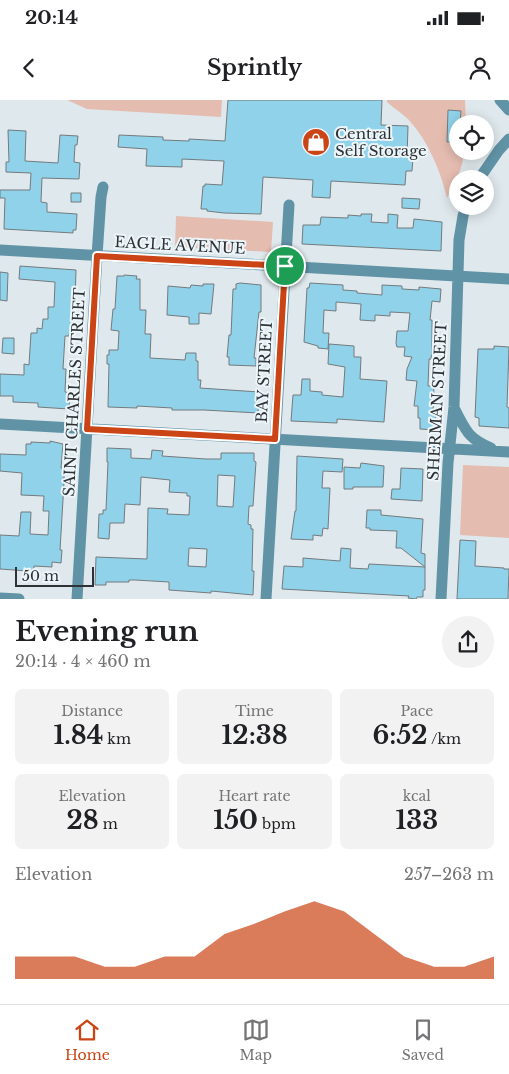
<!DOCTYPE html>
<meta charset="utf-8">
<style>
body{margin:0;font-family:"Libre Baskerville",serif;background:#f2f2f2;color:#202124;height:100vh;display:flex;flex-direction:column;font-size:19px;white-space:nowrap}
*{box-sizing:border-box;margin:0}
p{font-size:16px;color:#757577}
.icon{flex:none;width:28px;height:28px;fill:none;stroke:currentColor;stroke-width:2;stroke-linecap:round;stroke-linejoin:round}
.map{position:relative;height:499px;overflow:hidden}
.details{display:flex;flex-direction:column;background:#fff;flex:1}
.details>*{flex:none}
.fabs{position:absolute;left:449px;top:15px;display:grid;gap:10px}
.fabs a{display:grid;place-items:center;width:45px;height:45px;border-radius:50%;background:#fff;box-shadow:0 2px 12px #0003;font-size:25px}
.scale{position:absolute;left:15px;bottom:12px;width:79px;box-sizing:border-box;padding-left:5px;border:2px solid #2f3234;border-top:0;font-size:14px;line-height:18px;white-space:nowrap;color:#2f3234;-webkit-text-stroke:4px #ecf5f9;paint-order:stroke}
.pin{position:absolute;display:grid;place-items:center;width:42px;height:42px;color:#fff;margin:-21px;border:2px solid #fff;border-radius:50%;box-shadow:0 1px 5px #0007}
.round{display:grid;place-items:center;flex:none;width:52px;height:52px;border-radius:26px;background:#f2f2f2}
.summary{display:flex;align-items:center;justify-content:space-between;height:85px;padding:0 15px}
h1{font-size:28px;font-weight:700;line-height:38px}
.figures{display:grid;grid-template-columns:repeat(3,1fr);gap:8px;height:85px;padding:5px 15px}
.figures div{display:grid;align-content:center;border-radius:8px;background:#f2f2f2;text-align:center}
.figures b{font-size:25px;font-weight:700}
.figures small{font-size:14px;font-weight:400}
.figures p{font-size:14px}
.chart{height:140px;padding:10px 15px}
.chart p{display:flex;justify-content:space-between}
.chart svg{width:100%;height:90px;margin-top:5px;fill:#cb4415;opacity:.7}
.status{display:flex;justify-content:space-between;align-items:center;height:35px;padding:0 25px;background:#fff;direction:ltr}
.status svg{height:14px;fill:currentColor}
header{display:flex;justify-content:space-between;align-items:center;height:65px;padding:0 15px;background:#fff;font-size:22px;font-weight:700}
.dock{display:flex;justify-content:space-around;align-items:center;height:70px;border-top:1px solid #e0e0e0;background:#fff;font-size:14px;color:#757577}
.dock a{display:grid;justify-items:center;gap:2px}
.dock .selected{color:#cb4415}
.map>svg:first-child{display:block}
.green{fill:#e5bcb0}
.building{fill:#8fd2ea;stroke:#737b7e;fill-rule:evenodd}
.lines{fill:none;stroke-linecap:round;stroke-linejoin:round}
.minor{stroke:#6093a6;stroke-width:11}
.route-casing{stroke:#fff;stroke-width:10}
.route{stroke:#cb4415;stroke-width:6}
.labels{text-anchor:middle;dominant-baseline:central;stroke-width:4;stroke-linejoin:round;paint-order:stroke}
.poi-label{font-size:15px;fill:#2f3234;stroke:#ecf5f9;text-anchor:start}
.street-label{font-size:15px;fill:#2f3234;stroke:#ecf5f9}
</style>
<div class="status"><b>20:14</b><svg viewBox="0 0 49 12"><path d="M0 12V9h3v3zM5 12V6h3v6zM10 12V3h3v9zM15 12V0h3v12zM26 1h20v11H26zM47 4h2v5h-2z"/></svg></div>
<header><svg class="icon" aria-label="back" viewBox="0 0 24 24"><path d="M15 5l-7 7 7 7"/></svg>Sprintly<svg class="icon" aria-label="person" viewBox="0 0 24 24"><circle cx="12" cy="8" r="4"/><path d="M4 21q1-7 8-7t8 7"/></svg></header>
<div class="map">
<svg width="509" height="499" viewBox="0 0 509 499">
<rect width="100%" height="100%" fill="#dfe8ec"/>
<path class="green" d="M 67,0 L 222,0 L 221,17 L 87,9 Z
M 387,0 L 465,0 L 466,24 L 458,24 L 458,51 L 464,51 C 463,69 455,83 447,98 C 440,70 429,42 408,19 C 402,13 393,8 387,2 Z
M 176,116 L 273,122 L 271,152 L 175,147 Z
M 463,365 L 509,367 L 509,438 L 460,435 Z"/>
<path class="building" d="M 228,0 L 382,0 L 381,25 L 408,26 L 407,57 L 413,58 L 412,71 L 406,71 L 405,85 L 331,81 L 330,98 L 312,97 L 313,80 L 263,77 L 261,114 L 224,113 L 207,111 L 207,109 L 201,109 L 203,86 L 205,86 L 205,84 L 222,85 L 224,61 L 182,59 L 182,67 L 146,66 L 147,49 L 118,47 L 119,35 L 163,37 L 163,40 L 189,41 L 189,39 L 225,41 Z
M 448,10 L 461,11 L 460,24 L 458,24 L 458,42 L 447,42 Z
M 8,30 L 26,31 L 25,61 L 58,63 L 60,35 L 78,36 L 77,45 L 75,45 L 74,62 L 80,63 L 79,79 L 42,78 L 41,102 L 47,103 L 47,112 L 77,114 L 76,130 L 73,130 L 73,133 L 4,129 L 5,98 L 0,98 L 0,90 L 30,90 L 31,73 L 6,72 L 6,62 L 9,62 Z
M 71,93 L 81,93 L 81,102 L 71,102 Z
M 402,98 L 420,99 L 419,109 L 402,108 Z
M 361,114 L 372,114 L 371,122 L 388,123 L 388,114 L 398,115 L 397,128 L 413,128 L 414,119 L 442,122 L 441,151 L 302,144 L 303,125 L 320,125 L 321,117 L 348,118 L 348,115 L 361,116 Z
M 20,166 L 76,170 L 75,201 L 74,201 L 72,229 L 70,229 L 69,236 L 65,236 L 63,269 L 66,269 L 65,292 L 70,293 L 69,309 L 38,307 L 38,303 L 13,302 L 13,296 L 0,296 L 0,274 L 24,275 L 24,264 L 29,265 L 31,233 L 37,233 L 37,228 L 42,229 L 43,219 L 48,219 L 48,207 L 54,207 L 55,182 L 19,179 Z
M 0,172 L 8,173 L 7,201 L 0,200 Z
M 124,175 L 137,176 L 136,179 L 140,179 L 140,210 L 146,210 L 145,234 L 151,234 L 150,258 L 185,260 L 186,253 L 196,253 L 196,261 L 198,261 L 198,280 L 201,280 L 200,288 L 259,292 L 258,313 L 204,310 L 172,310 L 172,308 L 137,306 L 137,308 L 108,307 L 109,264 L 107,264 L 107,255 L 109,255 L 109,250 L 118,250 L 119,231 L 111,230 L 113,209 L 115,209 L 117,176 L 124,176 Z
M 240,183 L 261,185 L 261,212 L 259,212 L 254,258 L 256,258 L 256,266 L 229,265 L 229,257 L 227,257 L 229,235 L 231,235 L 233,189 L 236,189 L 236,184 Z
M 310,183 L 343,185 L 343,190 L 357,191 L 357,193 L 382,195 L 382,185 L 402,186 L 402,189 L 419,190 L 419,187 L 441,189 L 440,202 L 432,201 L 430,220 L 432,220 L 432,250 L 431,259 L 429,259 L 428,286 L 434,286 L 433,310 L 436,311 L 435,330 L 420,329 L 420,318 L 418,318 L 418,306 L 414,306 L 417,281 L 406,280 L 407,269 L 412,257 L 404,256 L 405,247 L 397,247 L 396,243 L 397,231 L 408,231 L 410,213 L 390,212 L 390,216 L 375,215 L 375,221 L 360,220 L 361,204 L 336,202 L 336,211 L 324,210 L 323,233 L 329,233 L 328,249 L 318,248 L 318,246 L 304,242 L 307,188 L 309,188 Z
M 203,184 L 214,184 L 211,214 L 199,213 L 199,224 L 189,224 L 189,217 L 167,215 L 168,186 L 190,188 L 191,185 L 203,186 Z
M 3,238 L 14,238 L 14,254 L 2,253 Z
M 329,244 L 354,246 L 354,257 L 361,257 L 360,279 L 387,281 L 384,322 L 337,319 L 337,323 L 291,321 L 293,295 L 301,295 L 302,279 L 310,279 L 310,291 L 322,292 L 322,295 L 343,297 L 345,267 L 328,264 Z
M 494,246 L 509,247 L 507,307 L 509,308 L 509,328 L 479,326 L 479,318 L 475,317 L 478,249 L 494,249 Z
M 50,341 L 63,344 L 61,368 L 64,368 L 64,383 L 60,450 L 62,450 L 61,463 L 52,462 L 52,467 L 34,466 L 34,470 L 28,470 L 28,471 L 0,469 L 0,435 L 19,436 L 21,412 L 31,412 L 30,434 L 48,435 L 49,411 L 43,411 L 44,396 L 21,395 L 22,373 L 0,371 L 0,354 L 26,355 L 26,344 L 31,344 L 31,342 L 50,343 Z
M 107,348 L 131,349 L 131,358 L 151,359 L 152,350 L 163,351 L 162,356 L 206,359 L 221,359 L 221,353 L 254,353 L 254,361 L 256,362 L 253,406 L 249,406 L 248,424 L 251,425 L 251,429 L 253,429 L 252,471 L 254,471 L 253,495 L 211,491 L 211,493 L 169,490 L 169,482 L 135,480 L 129,480 L 129,482 L 106,482 L 106,485 L 95,485 L 96,457 L 147,459 L 148,408 L 168,409 L 167,414 L 189,415 L 190,396 L 187,396 L 187,393 L 169,392 L 170,380 L 141,377 L 140,405 L 125,404 L 124,423 L 110,423 L 109,439 L 98,438 L 99,414 L 103,414 L 103,410 L 106,410 L 108,362 L 107,362 ZM 218,375 L 235,376 L 233,407 L 217,406 ZM 189,448 L 207,449 L 206,467 L 188,466 Z
M 297,356 L 343,359 L 342,372 L 323,371 L 322,388 L 330,388 L 328,429 L 323,428 L 322,436 L 313,435 L 313,440 L 291,439 L 295,411 L 296,411 Z
M 361,363 L 384,366 L 383,387 L 353,387 L 353,389 L 344,389 L 344,367 L 360,368 Z
M 401,368 L 423,369 L 422,401 L 391,399 L 392,389 L 400,389 Z
M 367,410 L 381,410 L 381,415 L 423,419 L 421,453 L 425,454 L 425,467 L 401,448 L 396,448 L 397,431 L 370,430 L 370,428 L 366,428 Z
M 460,440 L 476,441 L 475,466 L 504,468 L 504,469 L 509,469 L 508,499 L 457,499 Z
M 341,448 L 351,449 L 350,468 L 368,469 L 369,464 L 425,467 L 425,490 L 423,490 L 423,497 L 417,497 L 416,499 L 408,498 L 409,496 L 282,489 L 284,466 L 303,467 L 303,458 L 340,461 Z"/>
<g class="lines">
<path class="minor" d="M 500,0 L 509,10
M 479,79 L 499,50 L 509,39
M 0,150 L 509,179
M 454,308 C 466,330 467,338 491,348
M 0,324 L 509,352
M 0,498 L 19,499
M 77,499 L 97,156 L 101,97 L 103,87
M 266,499 L 289,105
M 441,499 L 448,363 L 454,307 L 459,140 L 463,116 L 466,106"/>
</g>
<g class="lines">
<g class="route-casing">
<path id="route" d="M 97,156 L 285,166 L 275,339 L 87,329 Z"/>
</g>
<use href="#route" class="route"/>
</g>
<defs>
<g id="shop-disc" transform="scale(1.4375)"><circle r="9.5" fill="#cb4415" stroke="#ecf5f9"/><path d="M-5-2.5h2.3a2.7 3.5 0 0 1 5.4 0H5L5.5 6h-11ZM-1.5-2.5h3a1.5 2.3 0 0 0-3 0Z" fill="#fff"/></g>
</defs>
<g fill-rule="evenodd">
<use href="#shop-disc" x="316" y="42"/>
</g>
<g class="labels">
<g class="poi-label">
<text x="335" y="33">Central<tspan x="335" dy="17">Self Storage</tspan></text>
</g>
<g class="street-label">
<text transform="translate(180 145) rotate(3)">EAGLE AVENUE</text>
<text transform="translate(264 271) rotate(-87)">BAY STREET</text>
<text transform="translate(74 292) rotate(-87)">SAINT CHARLES STREET</text>
<text transform="translate(437 301) rotate(-87)">SHERMAN STREET</text>
</g>
</g>
</svg>
<div class="fabs">
<a><svg class="icon" aria-label="locate" viewBox="0 0 24 24"><circle cx="12" cy="12" r="6"/><path d="M12 2v4M12 18v4M2 12h4M18 12h4"/></svg></a>
<a><svg class="icon" aria-label="layers" viewBox="0 0 24 24"><path d="M12 4l9 5-9 5-9-5zM3 14l9 5 9-5"/></svg></a>
</div>
<div class="scale">50 m</div>
<div class="pin" style="left:285px;top:166px;background:#1e9e55"><svg class="icon" aria-label="arrive" viewBox="0 0 24 24"><path d="M6 21V4h12l-3 4 3 4H6"/></svg></div>
</div>
<section class="details">
<div class="summary"><div><h1>Evening run</h1><p>20:14 · 4 × 460 m</p></div><a class="round"><svg class="icon" aria-label="share" viewBox="0 0 24 24"><path d="M12 15V3M7 8l5-5 5 5M5 13v7h14v-7"/></svg></a></div>
<div class="figures">
<div><p>Distance</p><b>1.84<small> km</small></b></div>
<div><p>Time</p><b>12:38</b></div>
<div><p>Pace</p><b>6:52<small> /km</small></b></div>
</div>
<div class="figures">
<div><p>Elevation</p><b>28<small> m</small></b></div>
<div><p>Heart rate</p><b>150<small> bpm</small></b></div>
<div><p>kcal</p><b>133</b></div>
</div>
<div class="chart"><p><span>Elevation</span>257–263 m</p>
<svg viewBox="0 0 160 44" preserveAspectRatio="none"><path d="M0 44V33L10 33L20 33L30 38L40 38L50 33L60 33L70 22L80 17L90 11L100 6L110 11L120 22L130 33L140 38L150 38L160 33V44z"/></svg>
</div>
</section>
<nav class="dock">
<a class="selected"><svg class="icon" aria-label="home" viewBox="0 0 24 24"><path d="M3 11l9-7 9 7M6 9v11h12V9"/></svg>Home</a>
<a><svg class="icon" aria-label="map" viewBox="0 0 24 24"><path d="M3 6l6-2 6 2 6-2v14l-6 2-6-2-6 2zM9 4v14M15 6v14"/></svg>Map</a>
<a><svg class="icon" aria-label="saved" viewBox="0 0 24 24"><path d="M7 4h10v16l-5-4-5 4z"/></svg>Saved</a>
</nav>
